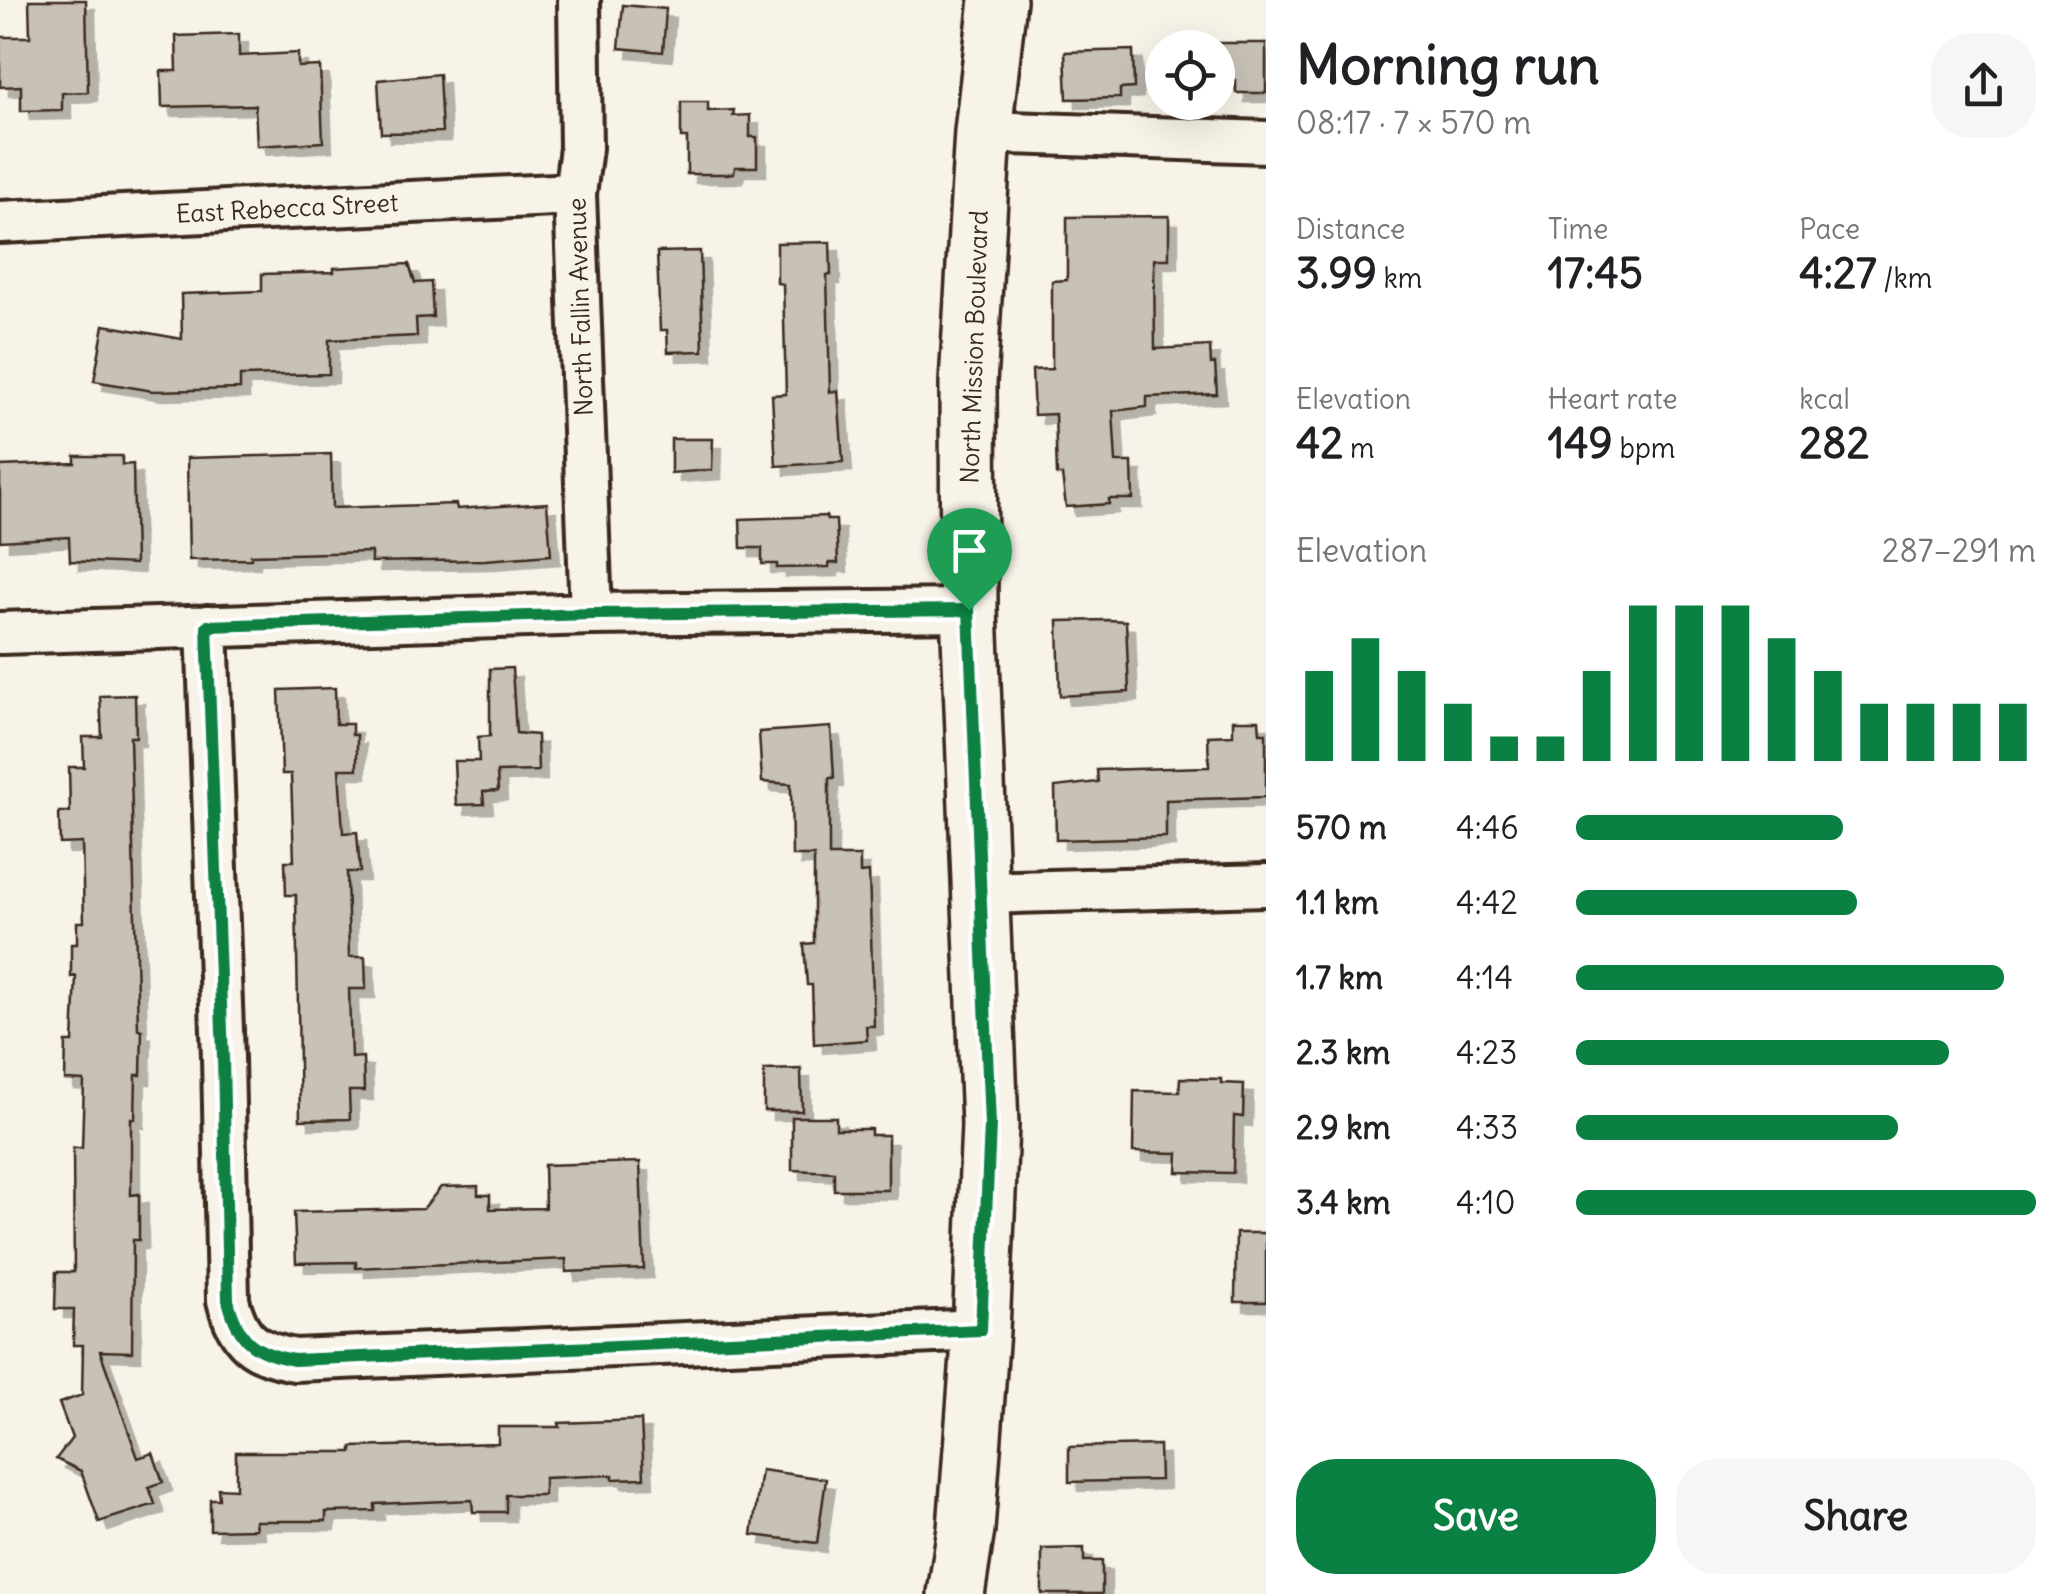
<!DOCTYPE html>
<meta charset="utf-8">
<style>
body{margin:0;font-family:Delius,sans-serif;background:#f6f6f6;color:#202124;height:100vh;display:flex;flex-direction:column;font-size:38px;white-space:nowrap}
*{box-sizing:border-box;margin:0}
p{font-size:32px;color:#757577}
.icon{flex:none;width:55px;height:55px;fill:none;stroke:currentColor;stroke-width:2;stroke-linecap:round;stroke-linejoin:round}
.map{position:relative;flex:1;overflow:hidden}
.sheet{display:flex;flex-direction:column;background:#fff;width:800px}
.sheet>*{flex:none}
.buttons{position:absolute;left:1145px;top:30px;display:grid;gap:20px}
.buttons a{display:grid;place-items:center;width:90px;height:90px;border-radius:50%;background:#fff;box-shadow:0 10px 40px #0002;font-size:50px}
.pin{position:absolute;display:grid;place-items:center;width:85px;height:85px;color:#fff;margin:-102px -42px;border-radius:50% 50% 50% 0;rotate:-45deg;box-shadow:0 0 10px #0007}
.pin .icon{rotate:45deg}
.round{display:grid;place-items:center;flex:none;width:105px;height:105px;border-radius:40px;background:#f6f6f6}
.overview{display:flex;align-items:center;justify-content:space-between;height:170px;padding:0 30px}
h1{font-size:55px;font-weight:700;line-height:75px}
.stats{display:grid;grid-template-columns:repeat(3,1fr);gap:15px;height:170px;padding:10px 30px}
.stats div{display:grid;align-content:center}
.stats b{font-size:42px;font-weight:700}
.stats small{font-size:28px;font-weight:400}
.stats p{font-size:28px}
.chart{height:280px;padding:20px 30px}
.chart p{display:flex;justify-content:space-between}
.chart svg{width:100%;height:180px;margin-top:10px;stroke:#0b8043;stroke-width:6}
.button{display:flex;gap:20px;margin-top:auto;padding:20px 30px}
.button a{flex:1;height:115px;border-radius:40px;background:#0b8043;color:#fff;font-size:40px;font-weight:700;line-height:115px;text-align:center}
.button a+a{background:#f6f6f6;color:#202124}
ul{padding:0 30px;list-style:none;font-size:32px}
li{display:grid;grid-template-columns:160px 120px 1fr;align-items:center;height:75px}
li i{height:25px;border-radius:12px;background:#0b8043}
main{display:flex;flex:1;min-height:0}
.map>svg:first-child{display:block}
.building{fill:#c8c1b6;stroke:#3b2a1e;stroke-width:2.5;filter:url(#shadow)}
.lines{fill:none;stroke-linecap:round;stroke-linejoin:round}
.street-casing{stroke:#3b2a1e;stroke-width:48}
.secondary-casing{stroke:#3b2a1e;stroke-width:62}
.street{stroke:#f7f3e8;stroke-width:40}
.secondary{stroke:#f7f3e8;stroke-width:55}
.route-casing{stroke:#fff;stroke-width:20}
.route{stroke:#0b8043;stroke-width:12}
.labels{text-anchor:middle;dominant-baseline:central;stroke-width:9;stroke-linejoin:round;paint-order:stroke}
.street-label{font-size:25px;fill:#3b2a1e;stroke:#f7f3e8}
</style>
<main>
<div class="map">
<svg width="1266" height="1594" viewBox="0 0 1266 1594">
<defs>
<filter id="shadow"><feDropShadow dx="9" dy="9" stdDeviation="0" flood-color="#0004"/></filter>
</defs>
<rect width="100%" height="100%" fill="#f7f3e8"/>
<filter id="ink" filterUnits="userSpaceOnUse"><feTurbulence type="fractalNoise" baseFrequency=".01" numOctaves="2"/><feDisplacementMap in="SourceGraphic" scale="20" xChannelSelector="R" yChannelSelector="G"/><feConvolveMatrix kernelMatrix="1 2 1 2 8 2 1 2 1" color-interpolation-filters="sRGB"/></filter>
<g filter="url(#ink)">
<path class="building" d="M 29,0 L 86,0 L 88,92 L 62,93 L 62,110 L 21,111 L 21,86 L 0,87 L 0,37 L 30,37 Z
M 623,5 L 666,9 L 663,52 L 619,48 Z
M 239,34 L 239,56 L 298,53 L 298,67 L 320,66 L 323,142 L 257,146 L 255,105 L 162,107 L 161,71 L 177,71 L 176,36 Z
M 1218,43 L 1266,43 L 1266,93 L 1236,93 L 1236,80 L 1218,80 Z
M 1133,50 L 1134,88 L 1120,89 L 1120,98 L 1067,99 L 1065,52 Z
M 439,74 L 442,132 L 381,133 L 378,80 Z
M 681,102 L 708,102 L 708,111 L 734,110 L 733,116 L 750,115 L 750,137 L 757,137 L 757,167 L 735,167 L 734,173 L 727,174 L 687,174 L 687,138 L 681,138 Z
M 1169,216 L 1169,259 L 1154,259 L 1155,349 L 1210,346 L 1211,364 L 1215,363 L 1217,394 L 1147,397 L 1147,407 L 1113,411 L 1116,462 L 1132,462 L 1133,499 L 1109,499 L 1109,504 L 1066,507 L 1062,475 L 1057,475 L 1055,414 L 1034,415 L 1032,370 L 1052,369 L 1052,281 L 1067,280 L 1067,217 Z
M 830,242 L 831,275 L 827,275 L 830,392 L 838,391 L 843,462 L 776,466 L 772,395 L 786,394 L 783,284 L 777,283 L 777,243 Z
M 700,251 L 703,351 L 668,352 L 667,330 L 660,330 L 657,252 Z
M 409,264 L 415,283 L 431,282 L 433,317 L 416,318 L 417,336 L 329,340 L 329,374 L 240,376 L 240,389 L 153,391 L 94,381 L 104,325 L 182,339 L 181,294 L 262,291 L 262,274 L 334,272 L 334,268 Z
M 671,439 L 713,439 L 712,470 L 671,473 Z
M 331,454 L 332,508 L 456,504 L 457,509 L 547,503 L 551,555 L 485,560 L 371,562 L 371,552 L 251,555 L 251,559 L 189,560 L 187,458 Z
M 75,456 L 122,456 L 122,465 L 133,464 L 135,564 L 70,561 L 69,537 L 0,541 L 0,466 L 75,463 Z
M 826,516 L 827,520 L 836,520 L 838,563 L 829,563 L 829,567 L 777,568 L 777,564 L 762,564 L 762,548 L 741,548 L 740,519 Z
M 1108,620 L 1126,621 L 1129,692 L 1060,696 L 1058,621 Z
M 512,668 L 516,733 L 537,735 L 538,771 L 497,772 L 498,791 L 483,792 L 484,804 L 456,805 L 454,761 L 479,761 L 478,737 L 490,736 L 490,669 Z
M 335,688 L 336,724 L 352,724 L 352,735 L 357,735 L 357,769 L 339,769 L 343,833 L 357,832 L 360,872 L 347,872 L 349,957 L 365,957 L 366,989 L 349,989 L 351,1058 L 363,1057 L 364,1091 L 349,1091 L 350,1119 L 300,1120 L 296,895 L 286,895 L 285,861 L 294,861 L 291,774 L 282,774 L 279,690 Z
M 135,695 L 136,737 L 130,737 L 138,1029 L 142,1030 L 141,1075 L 136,1075 L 135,1119 L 131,1118 L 131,1195 L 139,1194 L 139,1240 L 133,1240 L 132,1352 L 100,1351 L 138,1458 L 153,1453 L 163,1482 L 149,1487 L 155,1504 L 99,1522 L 81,1471 L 56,1459 L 72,1438 L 59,1403 L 82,1395 L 83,1345 L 73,1345 L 74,1309 L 55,1309 L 56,1272 L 74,1272 L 73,1148 L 82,1148 L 84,1081 L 65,1080 L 66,1042 L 73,1042 L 76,976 L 71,977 L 71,944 L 77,944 L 77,922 L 84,922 L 82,843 L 60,844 L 59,812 L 70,812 L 69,767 L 84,767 L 83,737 L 102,737 L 100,696 Z
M 1233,720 L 1259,720 L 1260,733 L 1266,733 L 1266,797 L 1166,800 L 1166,837 L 1056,840 L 1055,787 L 1098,782 L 1097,770 L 1209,767 L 1208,736 L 1233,735 Z
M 831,727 L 834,778 L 829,778 L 829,856 L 860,856 L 860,873 L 869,872 L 874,1026 L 866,1026 L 867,1040 L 814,1044 L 812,985 L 807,985 L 804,944 L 814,943 L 814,856 L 792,856 L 791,784 L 762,782 L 759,732 Z
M 801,1069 L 802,1111 L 764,1111 L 764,1070 Z
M 1180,1078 L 1221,1079 L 1221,1083 L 1244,1084 L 1243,1117 L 1234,1116 L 1233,1173 L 1177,1172 L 1178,1153 L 1133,1152 L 1134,1091 L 1179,1092 Z
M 792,1117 L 836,1117 L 836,1129 L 871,1129 L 871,1135 L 888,1135 L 888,1190 L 834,1190 L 834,1172 L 792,1170 Z
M 640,1162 L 644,1269 L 566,1272 L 566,1259 L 356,1268 L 356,1262 L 296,1263 L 294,1212 L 423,1209 L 441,1187 L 478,1186 L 478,1195 L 490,1195 L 490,1209 L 545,1208 L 544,1165 Z
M 1236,1233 L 1266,1233 L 1266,1302 L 1235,1302 Z
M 641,1420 L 644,1478 L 613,1479 L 613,1475 L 544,1478 L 544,1495 L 506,1495 L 506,1512 L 473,1512 L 472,1500 L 375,1504 L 375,1511 L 326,1512 L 326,1521 L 255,1521 L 256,1529 L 210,1530 L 210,1499 L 219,1499 L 218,1488 L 236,1489 L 236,1452 L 352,1452 L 352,1447 L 498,1443 L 498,1427 L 560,1427 L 559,1423 Z
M 1159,1445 L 1160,1480 L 1069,1482 L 1069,1447 Z
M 761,1470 L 826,1479 L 817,1543 L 752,1535 Z
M 1084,1548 L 1084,1561 L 1102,1561 L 1102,1594 L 1042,1594 L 1042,1549 Z"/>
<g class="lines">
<g class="street-casing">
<path id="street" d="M 579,0 L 581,148 L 575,194 L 591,614
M 983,132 L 1266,142
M 0,222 L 575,194
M 207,626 L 223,1058 L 228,1300 C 238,1340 254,1353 295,1360 L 981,1330
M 0,633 L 591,614 L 969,610
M 980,893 L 1266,885"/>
</g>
<g class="secondary-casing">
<path id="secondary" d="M 956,1594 L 966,1529 L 981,1330 L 990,1125 L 969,610 L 968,383 L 983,132 L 998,0"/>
</g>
<use href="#street" class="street"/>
<use href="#secondary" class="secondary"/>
</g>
</g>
<g class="lines" filter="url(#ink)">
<g class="route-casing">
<path id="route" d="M 969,610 L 990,1125 L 981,1330 L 294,1360 C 254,1353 238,1341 228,1300 L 223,1058 L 207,626 L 591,614 Z"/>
</g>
<use href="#route" class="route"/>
</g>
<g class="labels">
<g class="street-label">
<text transform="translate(287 208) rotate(-3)">East Rebecca Street</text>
<text transform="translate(580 307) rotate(-92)">North Fallin Avenue</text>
<text transform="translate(974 347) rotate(-88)">North Mission Boulevard</text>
</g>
</g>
</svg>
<div class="buttons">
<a><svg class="icon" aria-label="locate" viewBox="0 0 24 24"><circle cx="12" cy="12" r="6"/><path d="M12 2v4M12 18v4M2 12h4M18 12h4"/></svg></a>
</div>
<div class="pin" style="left:969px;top:610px;background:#1e9e55"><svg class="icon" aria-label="arrive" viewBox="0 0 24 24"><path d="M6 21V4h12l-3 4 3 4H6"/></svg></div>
</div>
<section class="sheet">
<div class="overview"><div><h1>Morning run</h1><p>08:17 · 7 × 570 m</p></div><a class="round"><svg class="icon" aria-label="share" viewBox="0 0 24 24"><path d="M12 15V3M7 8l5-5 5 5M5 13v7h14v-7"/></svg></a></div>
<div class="stats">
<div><p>Distance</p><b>3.99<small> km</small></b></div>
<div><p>Time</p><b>17:45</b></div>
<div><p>Pace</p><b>4:27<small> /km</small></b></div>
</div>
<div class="stats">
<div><p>Elevation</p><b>42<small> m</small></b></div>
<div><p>Heart rate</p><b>149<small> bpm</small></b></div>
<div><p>kcal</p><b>282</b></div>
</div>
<div class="chart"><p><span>Elevation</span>287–291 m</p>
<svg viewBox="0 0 160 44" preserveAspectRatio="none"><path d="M5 44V22M15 44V14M25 44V22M35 44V30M45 44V38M55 44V38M65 44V22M75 44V6M85 44V6M95 44V6M105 44V14M115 44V22M125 44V30M135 44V30M145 44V30M155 44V30"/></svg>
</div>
<ul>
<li><b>570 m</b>4:46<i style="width:58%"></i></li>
<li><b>1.1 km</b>4:42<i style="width:61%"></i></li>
<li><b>1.7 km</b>4:14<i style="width:93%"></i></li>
<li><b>2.3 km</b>4:23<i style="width:81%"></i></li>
<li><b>2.9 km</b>4:33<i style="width:70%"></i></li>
<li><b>3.4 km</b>4:10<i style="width:100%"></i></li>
</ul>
<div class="button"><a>Save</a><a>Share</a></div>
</section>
</main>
